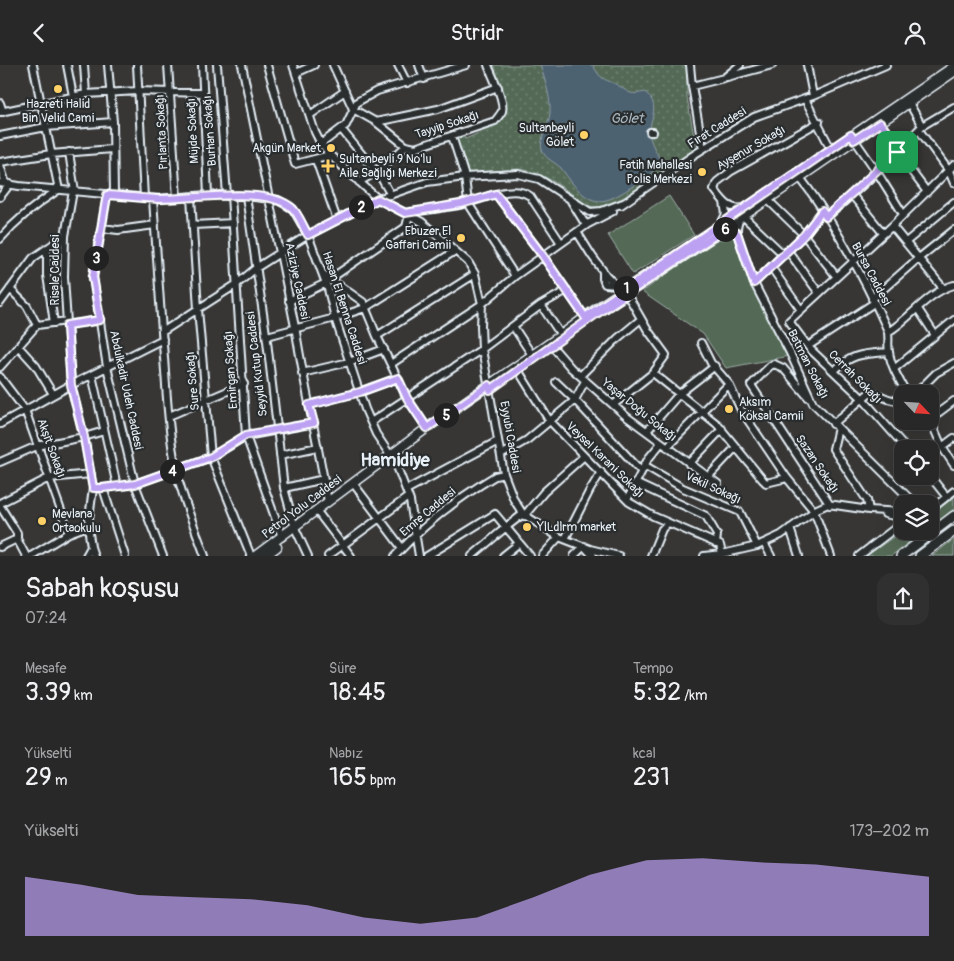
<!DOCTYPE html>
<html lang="tr">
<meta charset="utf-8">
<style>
body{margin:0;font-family:Pangolin,sans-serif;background:#313030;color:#f1f3f6;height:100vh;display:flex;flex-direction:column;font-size:19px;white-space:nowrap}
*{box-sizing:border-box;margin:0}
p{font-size:16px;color:#a5a6a8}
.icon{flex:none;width:28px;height:28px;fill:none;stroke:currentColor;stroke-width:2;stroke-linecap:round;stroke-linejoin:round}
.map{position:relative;height:491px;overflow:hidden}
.side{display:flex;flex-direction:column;background:#292828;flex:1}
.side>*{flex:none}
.needle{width:32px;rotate:115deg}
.tools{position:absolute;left:894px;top:320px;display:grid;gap:10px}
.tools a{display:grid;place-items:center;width:45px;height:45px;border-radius:10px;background:#292828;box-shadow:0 5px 20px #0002,0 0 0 1px #454445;font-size:25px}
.pin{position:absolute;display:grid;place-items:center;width:42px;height:42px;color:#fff;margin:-21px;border-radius:10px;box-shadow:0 2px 8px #0006}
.km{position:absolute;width:25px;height:25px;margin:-12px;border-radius:50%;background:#222;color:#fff;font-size:14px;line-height:25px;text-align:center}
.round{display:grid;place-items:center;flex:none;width:52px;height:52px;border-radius:15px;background:#313030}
.summary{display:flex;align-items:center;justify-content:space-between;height:85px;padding:0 25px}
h1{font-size:28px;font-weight:600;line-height:38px}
.stats{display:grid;grid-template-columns:repeat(3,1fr);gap:8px;height:85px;padding:5px 25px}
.stats div{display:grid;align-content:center}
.stats b{font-size:25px;font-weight:600}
.stats small{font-size:14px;font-weight:400}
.stats p{font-size:14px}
.chart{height:140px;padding:10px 25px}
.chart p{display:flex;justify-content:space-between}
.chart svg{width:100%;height:90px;margin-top:5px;fill:#bca0f2;opacity:.7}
header{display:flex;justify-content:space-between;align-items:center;height:65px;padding:0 25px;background:#292828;font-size:22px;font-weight:600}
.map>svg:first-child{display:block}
.grass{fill:#556b57;stroke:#9eaea8}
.park{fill:url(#park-dots);stroke:#9eaea8}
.water{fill:#4e6271;stroke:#8c9ba7}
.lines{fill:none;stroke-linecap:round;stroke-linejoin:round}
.minor-casing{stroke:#e8f1f8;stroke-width:10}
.major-casing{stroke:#e8f1f8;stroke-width:11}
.highway-casing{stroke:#e8f1f8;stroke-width:12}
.minor{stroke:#2a2d2e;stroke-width:6}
.major{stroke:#2a2d2e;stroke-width:8}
.highway{stroke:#2a2d2e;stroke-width:9}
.major-bridge-casing{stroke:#e8f1f8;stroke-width:11;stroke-linecap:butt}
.major-bridge{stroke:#2a2d2e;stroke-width:8}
.route-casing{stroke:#fff;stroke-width:10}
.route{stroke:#bca0f2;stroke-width:6}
.poi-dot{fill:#ffd166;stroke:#2a2d2e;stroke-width:2}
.labels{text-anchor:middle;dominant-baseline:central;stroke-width:4.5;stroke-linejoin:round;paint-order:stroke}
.poi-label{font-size:12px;fill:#e8f1f8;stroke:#2a2d2e;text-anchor:end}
.street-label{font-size:12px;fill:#e8f1f8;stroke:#2a2d2e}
.water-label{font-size:14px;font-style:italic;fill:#aab8c2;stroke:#2a2d2e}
.district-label{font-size:18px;font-weight:bold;fill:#e8f1f8;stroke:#2a2d2e}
</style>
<header><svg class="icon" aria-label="back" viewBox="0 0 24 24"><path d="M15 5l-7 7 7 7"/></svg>Stridr<svg class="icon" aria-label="person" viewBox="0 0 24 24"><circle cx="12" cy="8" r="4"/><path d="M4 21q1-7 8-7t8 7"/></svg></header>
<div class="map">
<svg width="954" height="491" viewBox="0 0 954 491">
<defs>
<pattern id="park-dots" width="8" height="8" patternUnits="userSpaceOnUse" patternTransform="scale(1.25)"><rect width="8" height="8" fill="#556b57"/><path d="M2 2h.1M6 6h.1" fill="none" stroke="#6d8170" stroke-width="1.8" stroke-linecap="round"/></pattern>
</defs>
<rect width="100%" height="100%" fill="#373635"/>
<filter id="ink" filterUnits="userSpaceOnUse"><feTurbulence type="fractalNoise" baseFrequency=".02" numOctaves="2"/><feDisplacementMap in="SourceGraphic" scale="10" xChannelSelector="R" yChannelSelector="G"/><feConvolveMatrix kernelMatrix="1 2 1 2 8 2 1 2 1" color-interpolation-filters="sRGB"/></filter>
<g filter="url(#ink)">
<path class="grass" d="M 669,131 L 694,170 L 633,209 L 608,170 Z
M 734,171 L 755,227 L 789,291 L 726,303 L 703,269 L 642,227 L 709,178 Z
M 954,431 L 954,444 L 930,462 L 930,448 Z
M 902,466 L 924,466 L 891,491 L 866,491 Z
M 954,474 L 954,491 L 932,491 Z"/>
<path class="park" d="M 493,0 L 687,0 L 687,32 L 696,83 L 616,138 C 606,141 596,144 586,140 C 565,124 546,108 519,104 L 469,108 L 457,76 L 457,73 L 463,69 L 465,74 L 484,66 L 484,62 L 498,57 C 512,36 501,21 493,0 Z"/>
<path class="water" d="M 540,0 L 593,0 C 602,18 606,13 619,21 C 631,29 631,30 645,27 C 663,42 647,55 650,73 C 652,80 657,88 660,95 C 657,108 640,116 630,123 C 605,139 593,143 572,118 C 568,113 565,108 561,103 C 555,97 545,94 542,85 C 539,74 549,60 550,48 C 551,33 545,15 540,0 Z"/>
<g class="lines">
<g class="minor-casing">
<path id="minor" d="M 33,0 L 59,125
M 67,0 L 73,31
M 84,0 L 86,29
M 108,0 L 113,57 L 114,130
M 137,0 L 144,133
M 168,0 L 177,133
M 202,0 L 208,130
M 217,0 L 227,130
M 242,0 L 296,267 C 305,324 318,380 328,437
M 267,0 L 295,99 L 330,90
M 293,0 L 315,67 L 321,79 L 330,90 L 378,134 L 422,157 L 468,197 L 475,209 L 482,239 L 481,261 L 482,284 L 504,409 L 514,435 L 523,449 L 559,472 L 590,484 L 619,491
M 333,0 L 353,44 L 376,57 L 406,81
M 398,0 L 407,18
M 419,0 L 424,14
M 690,0 L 692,21 L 703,84
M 807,0 L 813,31
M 296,8 L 314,0
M 727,12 L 772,0
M 692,21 L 724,13 L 740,0
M 805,34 L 831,84
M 0,38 L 3,47
M 909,38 L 922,61
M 0,47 L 86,29 L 138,26 L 203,28
M 310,50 L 345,26
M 878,55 L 899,84
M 376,57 L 438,44 L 498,22
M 342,65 L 381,113 L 391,130
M 919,65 L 949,106 L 954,118
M 650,67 L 653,67
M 0,71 L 46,62 L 113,57
M 452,71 L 465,112 L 468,138 L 515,211
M 852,71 L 877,107 L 903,149
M 321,79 L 346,60 L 357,37 L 377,26 L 466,0
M 69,87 L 75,127
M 897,87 L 927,127
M 316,95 L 337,155
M 0,97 L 51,89 L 112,84
M 0,100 L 6,119
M 797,109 C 831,151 865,215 887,264 C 890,271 887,279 889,287 C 891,302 900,316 907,329
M 359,117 L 377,107 L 406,81 L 415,83 L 495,56 C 497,53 501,49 502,46 C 505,35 492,11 488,0
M 0,118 L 19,121 L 158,134 L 208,130 L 246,131 L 278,135 L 293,144 L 308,170 L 328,224 L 335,253 L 365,344 L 376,369 L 396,399 L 406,425 L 410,436 L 419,491
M 73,126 L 65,171 L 64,212 L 71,320 L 84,372 L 93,423 L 88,461 L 91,482 L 94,491
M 496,129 L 543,191 L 585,252
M 107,130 L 93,212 L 107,302 L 135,419 L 163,491
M 231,130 L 246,371 L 282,472
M 852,130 L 883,168
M 246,131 L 267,276 L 284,423 L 295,463 L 308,491
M 0,132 L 10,119
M 191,132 L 198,244 L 211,392 L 251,491
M 153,134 L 162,267
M 768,135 L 804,170 L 836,211
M 571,136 L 584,157 L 588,159 L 613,146
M 621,140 L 695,89 L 754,52 L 813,31 L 886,0
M 745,143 C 729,146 723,136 714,124 L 717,117 L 730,107 L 819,57
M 405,148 C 424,145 444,143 463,139 C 482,135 512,118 530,131 L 561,178
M 744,152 L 784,190
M 827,152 L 877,107 L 922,61 L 954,42
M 739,155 L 737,163 L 737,168 L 754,218 L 790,288 L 813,338 L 915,439
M 721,159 L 726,149 L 724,137
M 193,160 L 233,158
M 892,161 L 943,223
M 102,163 L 118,165 L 155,160
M 577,167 L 592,191 L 606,210 L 631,236 L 647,264 L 666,290 L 653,308 L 613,340
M 0,174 C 17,154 36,139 58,125
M 906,177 L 954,137
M 47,183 L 47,210 L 54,258
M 788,186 L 819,228
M 771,202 L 801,245
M 603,206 L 603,214 L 605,219 L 616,220
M 323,209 L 363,237 L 377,271 L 407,333 L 427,363
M 330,214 L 406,162 L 409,150
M 754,218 L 804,170 L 823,146
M 10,224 L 27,241 L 37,260
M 872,234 L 914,197 L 954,165
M 289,236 L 326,218
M 0,238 L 33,193 L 65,171
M 541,240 L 561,270
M 918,244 L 935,270
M 67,260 L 100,255
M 513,261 L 532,290
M 888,267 C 911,253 928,227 954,220
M 267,271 L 335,253 L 365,243 L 455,186
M 377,271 L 475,209
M 701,278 L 711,298 L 729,319 L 741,345 L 787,413 L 814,446 L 831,491
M 18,281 L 36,301 L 53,329
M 552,281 L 571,303 L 627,352 L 718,419
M 808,281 L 874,238
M 391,299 L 482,239 L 515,211 L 588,159
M 0,302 L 37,260 L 67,256
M 894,304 L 954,255
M 518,305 L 549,355 L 629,437 L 653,451 L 720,480 L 722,489
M 834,306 C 852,288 864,289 889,287
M 302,308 L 349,297 L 384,284
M 653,308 L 717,359 L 763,415 L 766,418 L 787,413
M 92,310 L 117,421
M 580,311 L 618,273 L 641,254
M 0,312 L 25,345 L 69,468
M 556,317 L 575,335 L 641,406
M 915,329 L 936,308 L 954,298
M 808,332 L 783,303 L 774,299 L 770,301 L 751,320 L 830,440
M 309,340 L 359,327 L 398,313
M 169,351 L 244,319
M 930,354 L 942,382 L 954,400
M 930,354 L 954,336
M 371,357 L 482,284 L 541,240 L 567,225
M 0,359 L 71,320 L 163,274
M 833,359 L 869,328 C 882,328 886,337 902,336
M 838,363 L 833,384 L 867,435 L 869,445
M 647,366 L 679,329 L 715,301
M 667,382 L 729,319
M 942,382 L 954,373
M 907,384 L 862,333 L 810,284 L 789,256 L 892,161 L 954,100
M 280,390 L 318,382
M 501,390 L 527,375 L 575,335 L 585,316
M 0,397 L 37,381 L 84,372 L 104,366
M 689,399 L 722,364
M 644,400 L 683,423 L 740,447 L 757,481
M 930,411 L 945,430
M 708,412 L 736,382
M 635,418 L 706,451 L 717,470 L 716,479
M 356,422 L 402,483
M 93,423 L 103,423 L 135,419 L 211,392 L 246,371 L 314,358
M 103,423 L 125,491
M 284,423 L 324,414
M 406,425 L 498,376
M 627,435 L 648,394 L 661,378
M 0,438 L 49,413 L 91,409
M 0,441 L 17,468 L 17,474 L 26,491
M 930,445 L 954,426
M 319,449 L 351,491
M 885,449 L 902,453
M 524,451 L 544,427 L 583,392
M 790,463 L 799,491
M 565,474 L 590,425 L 601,407
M 764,478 L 771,491
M 0,482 L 17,474
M 31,491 L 69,468 L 88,461
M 86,491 L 91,482
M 205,491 C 195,463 182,433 176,404 C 167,359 166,312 162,267 L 237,219 L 256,203 L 308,170 L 378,134 L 427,117 L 465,112 L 518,109 L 539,114 L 590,147 L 602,146 L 623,138
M 328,491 L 408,432
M 395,491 C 424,459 458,433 495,411 L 504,409
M 427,491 L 495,449 L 530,491
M 472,491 L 505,463 L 523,449
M 503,491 L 518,479
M 542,491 L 559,472
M 574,491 L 584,481 L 593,491
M 651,491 L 662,464 L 668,458
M 704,491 L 722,489 L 757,481 L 781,470 L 817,444 L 828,439 L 869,445 L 902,447
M 859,491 L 902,458"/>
</g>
<g class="major-casing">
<path id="major" d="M 711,167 L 954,1
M 716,170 L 954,7
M 255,491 L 427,363 L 561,270 L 600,241
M 265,491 L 277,482"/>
</g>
<g class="highway-casing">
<path id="highway" d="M 901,491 L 954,451
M 920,491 L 954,466"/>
</g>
<use href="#minor" class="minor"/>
<use href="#major" class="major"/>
<use href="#highway" class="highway"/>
<g class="major-bridge-casing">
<path id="major-bridge" d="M 600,241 L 711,167
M 604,244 L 716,170"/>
</g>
<use href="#major-bridge" class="major-bridge"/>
</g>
</g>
<g class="lines" filter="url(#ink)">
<g class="route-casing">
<path id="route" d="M 880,58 L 899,84 L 897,87 L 826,152 L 822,146 L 804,170 L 754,218 L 737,168 L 725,164 L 595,250 L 490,325 L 489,320 L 427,363 L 407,333 L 398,313 L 360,327 L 309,340 L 314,358 L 246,370 L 211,392 L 135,419 L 103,423 L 93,423 L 84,372 L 71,320 L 67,260 L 100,255 L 93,212 L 107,130 C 124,131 141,133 157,134 C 190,135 267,120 292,143 C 299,149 303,162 308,170 L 378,134 L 405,148 L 461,139 L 496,129 L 543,191 L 585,252 L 851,70 L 854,75 Z"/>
</g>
<use href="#route" class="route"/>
</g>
<g class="poi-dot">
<circle cx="58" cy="24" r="5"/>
<circle cx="584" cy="70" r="5"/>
<circle cx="331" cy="83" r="5"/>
<path d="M325.5 93.5h5v5h5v5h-5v5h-5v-5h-5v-5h5z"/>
<circle cx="702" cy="107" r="5"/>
<circle cx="461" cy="173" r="5"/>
<circle cx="729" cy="344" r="5"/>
<circle cx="42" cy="456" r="5"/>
<circle cx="527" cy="462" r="5"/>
</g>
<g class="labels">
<g class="poi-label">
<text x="58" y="39" text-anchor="middle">Hazreti Halid<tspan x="58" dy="14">Bin Velid Cami</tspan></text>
<text x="574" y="63">Sultanbeyli<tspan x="574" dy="14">Gölet</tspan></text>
<text x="321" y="83">Akgün Market</text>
<text x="339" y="94" text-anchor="start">Sultanbeyli 9 No'lu<tspan x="339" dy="14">Aile Sağlığı Merkezi</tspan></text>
<text x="692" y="100">Fatih Mahallesi<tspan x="692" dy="14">Polis Merkezi</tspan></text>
<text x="451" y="166">Ebuzer El<tspan x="451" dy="14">Gaffari Camii</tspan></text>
<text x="739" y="337" text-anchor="start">Aksım<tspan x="739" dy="14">Köksal Camii</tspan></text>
<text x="52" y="449" text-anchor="start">Mevlana<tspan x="52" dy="14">Ortaokulu</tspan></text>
<text x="537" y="462" text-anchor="start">YlLdlrm market</text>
</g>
<g class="street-label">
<text transform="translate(447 60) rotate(-18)">Tayyip Sokağı</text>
<text transform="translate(717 63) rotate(-32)">Fırat Caddesi</text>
<text transform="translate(193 66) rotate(-93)">Müjde Sokağı</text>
<text transform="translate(210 66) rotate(-94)">Burhan Sokağı</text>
<text transform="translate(162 67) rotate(-93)">Pırlanta Sokağı</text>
<text transform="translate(751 83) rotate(-30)">Ayşenur Sokağı</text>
<text transform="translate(55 205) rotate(-90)">Risale Caddesi</text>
<text transform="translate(871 209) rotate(62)">Bursa Caddesi</text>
<text transform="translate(297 216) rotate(78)">Aziziye Caddesi</text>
<text transform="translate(344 243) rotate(72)">Hasan El Benna Caddesi</text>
<text transform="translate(257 299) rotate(-97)">Seyyid Kutup Caddesi</text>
<text transform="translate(808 299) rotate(63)">Batman Sokağı</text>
<text transform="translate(231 305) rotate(-94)">Emirgan Sokağı</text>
<text transform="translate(855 312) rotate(45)">Cerrah Sokağı</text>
<text transform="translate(193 316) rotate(-95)">Sure Sokağı</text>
<text transform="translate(126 325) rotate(78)">Abdulkadir Udeh Caddesi</text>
<text transform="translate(639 345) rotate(39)">Yaşar Doğu Sokağı</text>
<text transform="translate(510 372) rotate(80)">Eyyubi Caddesi</text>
<text transform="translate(51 383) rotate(70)">Akşit Sokağı</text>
<text transform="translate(605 395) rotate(44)">Veysel Karani Sokağı</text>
<text transform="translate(817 399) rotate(56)">Sazan Sokağı</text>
<text transform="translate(713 423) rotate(25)">Vekil Sokağı</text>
<text transform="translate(302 442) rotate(-37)">Petrol Yolu Caddesi</text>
<text transform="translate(428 447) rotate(-40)">Emre Caddesi</text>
</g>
<g class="water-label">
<text x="627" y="53">Gölet</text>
</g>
<g class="district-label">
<text x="395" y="395">Hamidiye</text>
</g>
</g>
</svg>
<div class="tools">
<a><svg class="needle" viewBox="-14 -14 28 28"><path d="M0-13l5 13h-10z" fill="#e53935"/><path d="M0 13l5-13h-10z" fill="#a5a6a8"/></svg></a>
<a><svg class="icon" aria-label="locate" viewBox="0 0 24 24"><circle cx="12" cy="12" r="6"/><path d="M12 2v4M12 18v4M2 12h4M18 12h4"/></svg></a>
<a><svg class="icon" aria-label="layers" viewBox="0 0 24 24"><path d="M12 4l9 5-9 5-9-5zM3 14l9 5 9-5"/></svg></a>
</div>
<div class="pin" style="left:897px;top:87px;background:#1e9e55"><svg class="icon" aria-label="arrive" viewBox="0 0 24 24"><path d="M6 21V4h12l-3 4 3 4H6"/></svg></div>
<b class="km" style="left:626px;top:223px">1</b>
<b class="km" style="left:361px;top:142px">2</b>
<b class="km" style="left:96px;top:193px">3</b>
<b class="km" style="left:172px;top:406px">4</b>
<b class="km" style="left:446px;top:350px">5</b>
<b class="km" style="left:725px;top:164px">6</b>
</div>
<section class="side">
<div class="summary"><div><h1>Sabah koşusu</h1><p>07:24</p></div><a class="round"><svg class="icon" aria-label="share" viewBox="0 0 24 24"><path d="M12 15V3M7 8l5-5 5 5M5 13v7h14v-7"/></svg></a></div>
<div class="stats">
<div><p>Mesafe</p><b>3.39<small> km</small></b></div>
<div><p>Süre</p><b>18:45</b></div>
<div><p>Tempo</p><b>5:32<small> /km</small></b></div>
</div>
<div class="stats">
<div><p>Yükselti</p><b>29<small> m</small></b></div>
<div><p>Nabız</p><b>165<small> bpm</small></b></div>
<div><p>kcal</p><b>231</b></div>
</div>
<div class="chart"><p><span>Yükselti</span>173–202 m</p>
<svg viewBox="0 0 160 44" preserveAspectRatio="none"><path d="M0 44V15L10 19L20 24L30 25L40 26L50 29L60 35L70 38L80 35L90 25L100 14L110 7L120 6L130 8L140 9L150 12L160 15V44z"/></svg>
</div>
</section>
